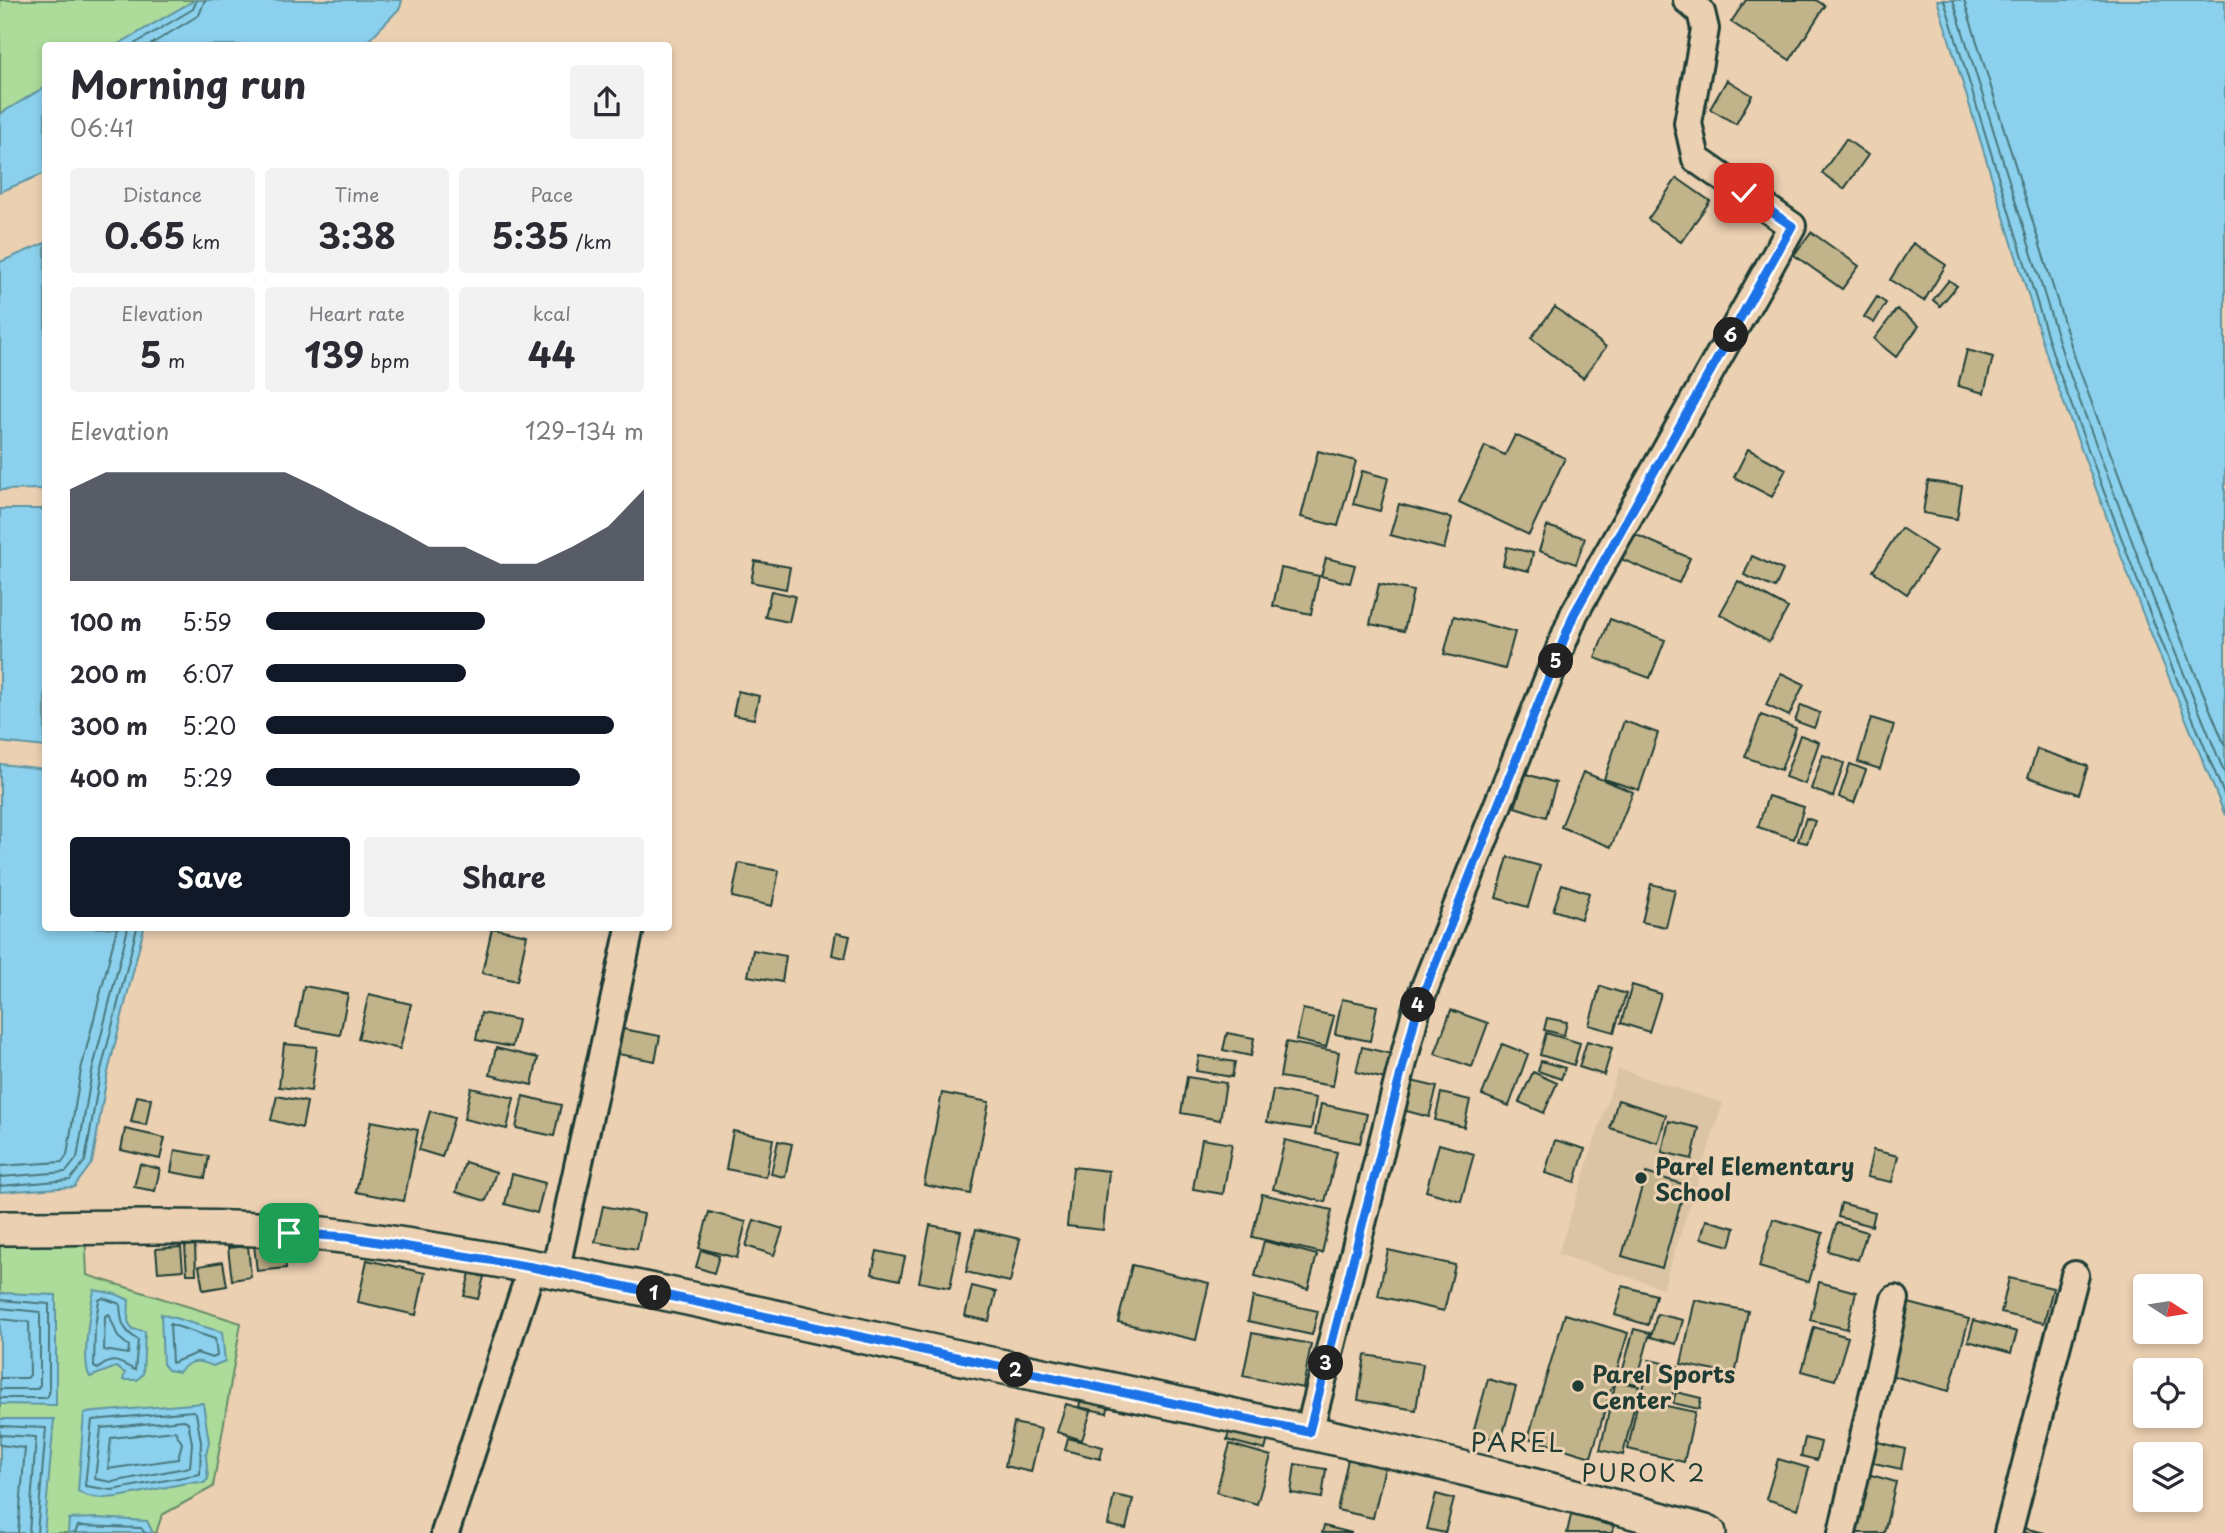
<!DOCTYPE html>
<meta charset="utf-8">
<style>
body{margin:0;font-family:"Playpen Sans",sans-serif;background:#f2f2f3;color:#2b2b33;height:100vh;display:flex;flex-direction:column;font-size:26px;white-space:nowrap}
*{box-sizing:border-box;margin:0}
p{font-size:23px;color:#7c7c81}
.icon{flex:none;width:38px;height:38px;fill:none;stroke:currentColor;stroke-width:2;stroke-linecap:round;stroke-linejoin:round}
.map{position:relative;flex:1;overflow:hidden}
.sheet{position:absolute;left:42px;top:42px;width:630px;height:889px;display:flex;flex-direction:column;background:#fff;border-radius:7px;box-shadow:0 4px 10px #0003}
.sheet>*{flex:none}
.needle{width:46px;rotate:102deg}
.fabs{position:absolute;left:2133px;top:1274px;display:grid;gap:14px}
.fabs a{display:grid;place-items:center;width:70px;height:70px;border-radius:7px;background:#fff;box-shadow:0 4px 10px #0003;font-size:35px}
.pin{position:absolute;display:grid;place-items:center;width:60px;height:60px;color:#fff;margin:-30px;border-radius:14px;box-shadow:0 4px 10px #0006}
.km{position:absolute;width:35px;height:35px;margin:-18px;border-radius:50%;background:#222;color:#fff;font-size:19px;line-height:35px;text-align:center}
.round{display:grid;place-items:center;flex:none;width:74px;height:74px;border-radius:7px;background:#f2f2f3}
.headline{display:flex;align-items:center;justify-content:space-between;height:119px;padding:0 28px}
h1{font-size:38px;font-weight:700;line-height:52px}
.stats{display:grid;grid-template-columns:repeat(3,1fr);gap:10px;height:119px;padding:7px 28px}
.stats div{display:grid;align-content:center;border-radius:7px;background:#f2f2f3;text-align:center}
.stats b{font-size:35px;font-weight:700}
.stats small{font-size:19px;font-weight:400}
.stats p{font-size:19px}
.chart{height:196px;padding:14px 28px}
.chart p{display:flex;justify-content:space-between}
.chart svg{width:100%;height:126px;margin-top:7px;fill:#111827;opacity:.7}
.primary-button{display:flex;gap:14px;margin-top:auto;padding:14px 28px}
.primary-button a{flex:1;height:80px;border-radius:7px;background:#111827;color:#fff;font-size:28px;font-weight:700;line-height:80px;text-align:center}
.primary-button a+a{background:#f2f2f3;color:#2b2b33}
ul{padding:0 28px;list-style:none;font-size:23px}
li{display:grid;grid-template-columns:112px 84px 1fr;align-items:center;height:52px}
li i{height:18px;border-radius:9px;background:#111827}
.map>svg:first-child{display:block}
.built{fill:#dac4a4}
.green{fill:#acdb9a;stroke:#668c67;stroke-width:2}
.water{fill:#8bd0ec;stroke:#6095a2;stroke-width:2}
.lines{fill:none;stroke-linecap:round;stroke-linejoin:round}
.shore{stroke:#4a787e;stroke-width:2}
.building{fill:#c1b38a;stroke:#1f3d34;stroke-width:2}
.minor-casing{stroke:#1f3d34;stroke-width:32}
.major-casing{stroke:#1f3d34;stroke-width:38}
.minor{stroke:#ebd0b2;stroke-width:26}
.major{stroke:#ebd0b2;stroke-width:33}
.route-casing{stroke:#fff;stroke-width:14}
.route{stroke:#1a73e8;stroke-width:9}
.poi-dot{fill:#1f3d34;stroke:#ebd0b2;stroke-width:2.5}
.labels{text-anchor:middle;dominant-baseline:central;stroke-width:6;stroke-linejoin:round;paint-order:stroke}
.poi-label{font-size:23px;font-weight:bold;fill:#1f3d34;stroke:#ebd0b2;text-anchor:start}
.neighbourhood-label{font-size:24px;letter-spacing:2px;fill:#1f3d34;stroke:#ebd0b2}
.quarter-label{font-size:26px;letter-spacing:2px;fill:#1f3d34;stroke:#ebd0b2}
</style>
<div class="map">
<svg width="2225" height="1533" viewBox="0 0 2225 1533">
<rect width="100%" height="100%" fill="#ebd0b2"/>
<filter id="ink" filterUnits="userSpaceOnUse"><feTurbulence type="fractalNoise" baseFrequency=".0143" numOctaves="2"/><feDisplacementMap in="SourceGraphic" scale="14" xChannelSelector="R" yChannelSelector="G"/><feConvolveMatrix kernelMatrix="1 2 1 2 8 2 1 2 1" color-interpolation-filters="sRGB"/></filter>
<g filter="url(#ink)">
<path class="built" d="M 1618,1069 L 1723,1103 L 1663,1288 L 1558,1254 Z"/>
<path class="green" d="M 0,0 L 195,0 L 117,45 L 46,46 L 45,87 L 0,114 Z
M 85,1228 L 87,1275 L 241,1323 L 213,1487 L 162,1515 L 156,1533 L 0,1533 L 0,1229 Z"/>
<path class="water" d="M 195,0 L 402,0 L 400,8 L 364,45 L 117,45 Z
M 1937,0 L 2225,0 L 2225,815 L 2141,609 L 2050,366 Z
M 45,87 L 45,173 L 0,192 L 0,114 Z
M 45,243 L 45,489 L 0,490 L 0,262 Z
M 0,509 L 45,509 L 45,747 L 0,742 Z
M 0,764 L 45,769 L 46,928 L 144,928 L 107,1076 L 92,1163 L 74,1187 L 0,1192 Z
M 94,1290 L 116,1294 L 129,1300 L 128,1321 L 132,1329 L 145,1331 L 143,1374 L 137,1380 L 123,1380 L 125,1373 L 116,1367 L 90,1377 C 81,1363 90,1308 94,1290 Z
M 0,1293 L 56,1295 L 56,1405 L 0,1404 Z
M 161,1314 L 222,1332 L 225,1361 L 213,1366 C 199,1360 190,1359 179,1372 L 168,1370 L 163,1364 Z
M 203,1403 L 209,1442 L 206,1455 L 208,1479 L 204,1483 C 173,1478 104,1512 78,1491 L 84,1413 Z
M 0,1419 L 54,1419 L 44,1533 L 0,1533 Z
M 97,1518 L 147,1521 L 153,1533 L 68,1533 L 69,1519 Z"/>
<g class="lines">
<path class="shore" d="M 1944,0 L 2056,364 L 2147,606 L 2225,797
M 1953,0 L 2065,361 L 2155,603 L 2225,774
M 1964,0 L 2075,358 L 2165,599 L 2225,746
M 131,46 L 193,9 L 197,0
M 148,46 L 199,15 L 205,0
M 0,1166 L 62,1162 L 67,1155 L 81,1070 L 117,928
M 0,1177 L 66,1172 L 77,1158 L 92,1072 L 128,928
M 0,1186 L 70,1180 L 85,1161 L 100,1074 L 137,928
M 103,1298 L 120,1304 C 121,1322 122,1330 138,1340 L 135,1370 C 120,1363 113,1355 98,1369 L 94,1367 L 95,1327 L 99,1300 Z
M 0,1300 L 49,1304 L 49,1394 L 46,1398 L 0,1398
M 0,1308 L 40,1312 L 40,1385 L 37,1389 L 0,1389
M 109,1314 L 118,1337 L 129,1346 L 128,1354 L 104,1350 L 105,1316 Z
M 0,1319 L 29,1322 L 30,1375 L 27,1378 L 0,1378
M 170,1324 L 215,1339 L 217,1356 L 212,1358 L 197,1353 L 172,1363 Z
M 193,1411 L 196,1413 L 201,1442 L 200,1474 L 112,1490 L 85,1486 L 92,1420 Z
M 184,1420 L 188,1422 L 192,1443 L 190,1467 L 112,1482 L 95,1479 L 101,1428 Z
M 0,1426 L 46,1428 L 37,1533
M 175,1431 L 182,1443 L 178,1459 L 108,1469 L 111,1438 Z
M 0,1435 L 36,1437 L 29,1533
M 0,1445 L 25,1448 L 18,1533
M 75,1533 L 78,1526 L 141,1528 L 145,1533"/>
</g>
<path class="building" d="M 1746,0 L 1816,0 L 1825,6 L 1790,60 L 1731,22 Z
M 1727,80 L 1752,95 L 1736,124 L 1710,109 Z
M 1846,139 L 1868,155 L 1844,189 L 1822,173 Z
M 1677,178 L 1710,201 L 1681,242 L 1648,219 Z
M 1811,232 L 1859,266 L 1842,289 L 1794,255 Z
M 1913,243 L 1946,265 L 1924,301 L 1890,280 Z
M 1949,280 L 1957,286 L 1940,306 L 1933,300 Z
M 1877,297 L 1886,303 L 1874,323 L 1864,317 Z
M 1555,307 L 1606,347 L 1583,378 L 1531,338 Z
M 1897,309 L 1919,326 L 1896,357 L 1874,339 Z
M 1967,350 L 1993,357 L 1984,393 L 1958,386 Z
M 1515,435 L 1565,458 L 1529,535 L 1459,502 L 1485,446 L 1505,455 Z
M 1748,449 L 1786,469 L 1772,497 L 1734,477 Z
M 1318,451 L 1356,461 L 1338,526 L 1301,517 Z
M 1362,471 L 1388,478 L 1380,511 L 1353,504 Z
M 1928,481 L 1962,486 L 1957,519 L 1923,513 Z
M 1399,504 L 1452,518 L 1444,549 L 1390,535 Z
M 1547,526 L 1585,538 L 1576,564 L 1539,551 Z
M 1901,528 L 1936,551 L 1907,594 L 1873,571 Z
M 1632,533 L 1690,558 L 1679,583 L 1621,559 Z
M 1507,547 L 1533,553 L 1529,571 L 1503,565 Z
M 1752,556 L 1783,570 L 1775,588 L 1744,575 Z
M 1326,558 L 1355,565 L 1350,583 L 1321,576 Z
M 755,561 L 790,567 L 786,589 L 751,582 Z
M 1281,568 L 1319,576 L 1311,614 L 1273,606 Z
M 1738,581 L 1788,608 L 1769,642 L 1720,614 Z
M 1379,584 L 1413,591 L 1404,631 L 1370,624 Z
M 771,591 L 795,596 L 789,622 L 765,617 Z
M 1454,616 L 1515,632 L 1505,669 L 1444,654 Z
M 1610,619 L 1665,640 L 1650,678 L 1595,658 Z
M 1781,673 L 1804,684 L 1789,716 L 1766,705 Z
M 738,691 L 759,696 L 754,719 L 733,715 Z
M 1801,705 L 1820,713 L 1814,728 L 1795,721 Z
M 1761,715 L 1796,728 L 1781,770 L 1745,757 Z
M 1871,718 L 1894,725 L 1880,769 L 1858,762 Z
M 1624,721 L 1658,733 L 1639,790 L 1604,779 Z
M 1800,735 L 1819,742 L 1805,784 L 1785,777 Z
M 2037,749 L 2088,766 L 2079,794 L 2028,777 Z
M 1823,755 L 1844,763 L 1833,797 L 1811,789 Z
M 1850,764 L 1866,770 L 1854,803 L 1839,797 Z
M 1583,772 L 1633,792 L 1611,847 L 1561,827 Z
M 1526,774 L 1556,783 L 1546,817 L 1515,807 Z
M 1768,796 L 1804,807 L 1794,839 L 1758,827 Z
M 1806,818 L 1815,821 L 1807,843 L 1798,841 Z
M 1508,857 L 1540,866 L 1528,907 L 1496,898 Z
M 739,863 L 779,871 L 772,906 L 732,897 Z
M 1562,884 L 1589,893 L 1581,919 L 1553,910 Z
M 1651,884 L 1675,890 L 1666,927 L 1642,922 Z
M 492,928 L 527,935 L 517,981 L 482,973 Z
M 836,933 L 850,936 L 845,958 L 832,955 Z
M 753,950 L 786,956 L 782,982 L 748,976 Z
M 1632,985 L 1661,994 L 1649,1032 L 1621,1023 Z
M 304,986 L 348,994 L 340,1035 L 296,1027 Z
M 1600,986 L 1626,994 L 1614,1032 L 1589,1025 Z
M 369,994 L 411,1004 L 400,1049 L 358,1039 Z
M 1342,999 L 1377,1006 L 1370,1041 L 1335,1034 Z
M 1303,1009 L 1334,1016 L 1326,1047 L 1296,1040 Z
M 1451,1010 L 1488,1023 L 1472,1067 L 1435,1054 Z
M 481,1013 L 518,1020 L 512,1047 L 476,1040 Z
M 1547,1018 L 1567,1022 L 1564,1035 L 1544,1030 Z
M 623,1029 L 660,1036 L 655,1061 L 618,1054 Z
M 1227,1033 L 1254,1038 L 1251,1056 L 1223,1050 Z
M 1546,1033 L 1580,1043 L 1574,1065 L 1540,1055 Z
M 1587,1041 L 1612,1048 L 1604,1075 L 1579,1067 Z
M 1286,1042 L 1339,1052 L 1333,1086 L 1280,1077 Z
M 284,1044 L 317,1047 L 311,1091 L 279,1087 Z
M 1502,1044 L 1528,1054 L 1509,1106 L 1482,1095 Z
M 1362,1047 L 1396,1055 L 1390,1080 L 1356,1072 Z
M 496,1048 L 538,1058 L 532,1085 L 490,1075 Z
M 1199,1056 L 1235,1062 L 1232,1077 L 1196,1071 Z
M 1541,1061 L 1565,1068 L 1561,1079 L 1538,1071 Z
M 1533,1072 L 1557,1083 L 1544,1113 L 1519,1102 Z
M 1187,1077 L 1226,1083 L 1220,1120 L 1181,1113 Z
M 1407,1080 L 1437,1087 L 1429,1117 L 1399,1109 Z
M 471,1088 L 514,1098 L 507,1129 L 464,1119 Z
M 1273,1090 L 1316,1098 L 1311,1129 L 1267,1122 Z
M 942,1093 L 989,1102 L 971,1194 L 924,1185 Z
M 1441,1093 L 1470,1100 L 1464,1127 L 1435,1120 Z
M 137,1096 L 151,1099 L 146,1125 L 131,1122 Z
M 277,1096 L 307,1102 L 302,1128 L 271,1120 Z
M 523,1096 L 561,1105 L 554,1136 L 516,1128 Z
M 1618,1100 L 1666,1115 L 1658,1143 L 1610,1128 Z
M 1321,1104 L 1367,1114 L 1360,1143 L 1315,1134 Z
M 430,1111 L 454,1118 L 442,1157 L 419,1150 Z
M 371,1121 L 418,1130 L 404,1201 L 356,1192 Z
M 1669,1121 L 1699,1128 L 1692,1159 L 1662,1152 Z
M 125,1129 L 165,1138 L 160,1159 L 121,1150 Z
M 733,1131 L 773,1139 L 766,1177 L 726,1169 Z
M 1202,1139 L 1232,1144 L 1223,1194 L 1193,1189 Z
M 1285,1140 L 1337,1152 L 1325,1202 L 1273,1189 Z
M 1555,1140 L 1585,1149 L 1575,1182 L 1545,1173 Z
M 778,1141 L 792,1144 L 785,1177 L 771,1174 Z
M 1439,1144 L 1474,1154 L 1461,1201 L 1426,1191 Z
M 175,1150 L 209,1156 L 205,1178 L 171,1172 Z
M 1873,1150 L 1898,1156 L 1892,1182 L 1867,1177 Z
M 465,1162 L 496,1172 L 486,1201 L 456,1192 Z
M 140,1164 L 160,1169 L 155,1191 L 134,1187 Z
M 1073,1167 L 1109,1171 L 1103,1230 L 1067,1226 Z
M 1646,1173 L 1686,1185 L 1662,1268 L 1622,1256 Z
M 512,1174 L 545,1183 L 537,1213 L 505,1204 Z
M 1262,1194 L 1332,1210 L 1322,1253 L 1252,1237 Z
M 1841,1203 L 1875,1212 L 1872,1226 L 1838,1217 Z
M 603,1206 L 644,1214 L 637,1249 L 595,1242 Z
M 709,1212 L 746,1222 L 737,1258 L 699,1248 Z
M 1773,1219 L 1823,1233 L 1809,1282 L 1759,1267 Z
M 754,1220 L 783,1229 L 774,1255 L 746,1246 Z
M 1706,1220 L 1735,1228 L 1730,1246 L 1701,1238 Z
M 1837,1223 L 1867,1232 L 1858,1260 L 1828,1251 Z
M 930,1225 L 961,1231 L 950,1288 L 919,1282 Z
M 976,1229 L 1020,1239 L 1010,1282 L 966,1272 Z
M 1264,1241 L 1317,1255 L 1308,1289 L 1255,1276 Z
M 284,1242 L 286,1268 L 257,1271 L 254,1245 Z
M 195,1245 L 196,1274 L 187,1274 L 185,1246 Z
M 248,1246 L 251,1277 L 232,1280 L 228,1248 Z
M 181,1247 L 183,1270 L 158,1272 L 156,1249 Z
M 701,1250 L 719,1256 L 714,1273 L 696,1267 Z
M 1388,1250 L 1455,1265 L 1444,1311 L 1378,1296 Z
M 877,1251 L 905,1257 L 900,1280 L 872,1274 Z
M 367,1260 L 425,1273 L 416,1315 L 358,1302 Z
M 223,1262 L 227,1286 L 203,1290 L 199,1266 Z
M 1132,1265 L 1209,1283 L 1196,1340 L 1118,1322 Z
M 470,1273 L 484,1277 L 478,1299 L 464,1296 Z
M 2009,1278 L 2053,1288 L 2044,1323 L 2001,1313 Z
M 1819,1282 L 1856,1292 L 1847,1329 L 1810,1320 Z
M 972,1286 L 996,1292 L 989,1321 L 965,1316 Z
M 1623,1286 L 1656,1295 L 1648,1325 L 1615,1315 Z
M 1253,1297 L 1318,1311 L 1312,1335 L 1248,1321 Z
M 1695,1300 L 1748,1311 L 1735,1375 L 1681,1364 Z
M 1905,1302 L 1969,1319 L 1949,1391 L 1886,1374 Z
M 1565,1314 L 1628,1333 L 1591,1457 L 1528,1438 Z
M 1657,1314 L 1683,1320 L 1676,1344 L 1651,1337 Z
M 1974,1320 L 2017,1332 L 2011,1353 L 1968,1341 Z
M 1814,1327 L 1848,1337 L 1835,1380 L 1802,1371 Z
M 1634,1329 L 1650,1333 L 1636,1384 L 1620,1380 Z
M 1252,1333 L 1311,1344 L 1303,1388 L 1243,1376 Z
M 1365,1355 L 1423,1364 L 1416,1410 L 1358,1400 Z
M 1649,1360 L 1678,1366 L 1671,1401 L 1642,1395 Z
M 1488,1379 L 1516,1387 L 1501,1441 L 1473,1433 Z
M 1616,1381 L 1639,1386 L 1623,1455 L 1600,1450 Z
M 1083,1388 L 1111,1394 L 1107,1413 L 1079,1407 Z
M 1676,1392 L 1701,1398 L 1699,1409 L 1673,1403 Z
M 1638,1400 L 1695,1412 L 1684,1462 L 1628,1449 Z
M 1066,1404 L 1091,1411 L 1082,1440 L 1057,1432 Z
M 1231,1422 L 1270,1432 L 1265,1450 L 1227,1440 Z
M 1014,1423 L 1041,1429 L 1031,1472 L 1005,1466 Z
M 1068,1438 L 1103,1447 L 1100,1459 L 1065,1450 Z
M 1805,1438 L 1821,1442 L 1817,1460 L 1801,1456 Z
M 1870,1440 L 1905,1449 L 1901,1469 L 1865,1461 Z
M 1230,1444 L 1271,1456 L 1257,1504 L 1216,1492 Z
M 1348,1459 L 1385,1467 L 1373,1518 L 1337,1510 Z
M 1778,1459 L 1809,1468 L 1798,1509 L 1766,1499 Z
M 1295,1464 L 1326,1469 L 1322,1498 L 1291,1493 Z
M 1864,1473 L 1896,1482 L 1884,1533 L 1851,1533 Z
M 1436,1494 L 1454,1499 L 1445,1533 L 1427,1529 Z
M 1114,1495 L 1133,1499 L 1126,1529 L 1108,1525 Z
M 1571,1515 L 1614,1526 L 1612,1533 L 1567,1533 Z
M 1324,1526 L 1352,1533 L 1322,1533 Z
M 2015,1526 L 2045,1533 L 2013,1533 Z"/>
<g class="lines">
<g class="minor-casing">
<path id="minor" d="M 555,1272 L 630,928
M 1309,1432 L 1417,1007 L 1574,614 L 1792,226 L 1696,159 L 1688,123 L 1705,29 L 1701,12 L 1687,0
M 445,1533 L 532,1267
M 1842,1533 L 1895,1299
M 2008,1533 L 2075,1275"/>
</g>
<g class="major-casing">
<path id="major" d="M 0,1228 C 116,1228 234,1222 350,1237 C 560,1265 768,1317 976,1361 C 1222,1413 1467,1463 1709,1533"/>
</g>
<use href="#minor" class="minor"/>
<use href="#major" class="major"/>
</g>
</g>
<g class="lines" filter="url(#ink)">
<g class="route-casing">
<path id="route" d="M 289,1233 L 347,1237 L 532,1267 L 1309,1432 L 1418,1007 L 1574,614 L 1792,226 L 1744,193"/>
</g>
<use href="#route" class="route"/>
</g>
<g class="poi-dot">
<circle cx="1641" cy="1178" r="7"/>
<circle cx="1578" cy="1386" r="7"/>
</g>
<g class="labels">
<g class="poi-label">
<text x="1655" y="1165">Parel Elementary<tspan x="1655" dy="26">School</tspan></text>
<text x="1592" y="1373">Parel Sports<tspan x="1592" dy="26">Center</tspan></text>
</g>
<g class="neighbourhood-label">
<text x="1644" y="1472">PUROK 2</text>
</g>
<g class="quarter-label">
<text x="1518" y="1441">PAREL</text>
</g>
</g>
</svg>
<div class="fabs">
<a><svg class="needle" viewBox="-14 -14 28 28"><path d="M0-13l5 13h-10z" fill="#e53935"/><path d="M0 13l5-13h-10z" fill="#7c7c81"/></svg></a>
<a><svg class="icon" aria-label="locate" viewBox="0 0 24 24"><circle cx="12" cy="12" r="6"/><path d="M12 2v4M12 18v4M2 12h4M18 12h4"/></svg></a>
<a><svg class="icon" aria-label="layers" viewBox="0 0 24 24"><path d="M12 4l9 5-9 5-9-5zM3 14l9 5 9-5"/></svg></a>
</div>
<div class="pin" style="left:289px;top:1233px;background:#1e9e55"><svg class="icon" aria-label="arrive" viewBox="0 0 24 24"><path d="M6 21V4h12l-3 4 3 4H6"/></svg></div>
<div class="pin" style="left:1744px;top:193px;background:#d93025"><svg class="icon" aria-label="check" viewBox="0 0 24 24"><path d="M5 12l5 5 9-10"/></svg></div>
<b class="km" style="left:654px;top:1293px">1</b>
<b class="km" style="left:1016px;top:1370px">2</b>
<b class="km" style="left:1326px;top:1363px">3</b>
<b class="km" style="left:1418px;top:1005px">4</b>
<b class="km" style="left:1556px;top:661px">5</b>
<b class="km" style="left:1731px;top:335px">6</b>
<section class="sheet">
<div class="headline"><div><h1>Morning run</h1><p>06:41</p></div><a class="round"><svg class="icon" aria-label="share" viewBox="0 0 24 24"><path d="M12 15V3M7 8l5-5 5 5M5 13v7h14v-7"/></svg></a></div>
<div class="stats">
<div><p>Distance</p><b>0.65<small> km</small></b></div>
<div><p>Time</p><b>3:38</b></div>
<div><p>Pace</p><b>5:35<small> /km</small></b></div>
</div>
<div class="stats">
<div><p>Elevation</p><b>5<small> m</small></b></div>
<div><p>Heart rate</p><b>139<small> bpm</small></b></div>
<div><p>kcal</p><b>44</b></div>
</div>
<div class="chart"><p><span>Elevation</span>129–134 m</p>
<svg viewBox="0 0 160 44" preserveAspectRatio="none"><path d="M0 44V12L10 6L20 6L30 6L40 6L50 6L60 6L70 12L80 19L90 25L100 32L110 32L120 38L130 38L140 32L150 25L160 12V44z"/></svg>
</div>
<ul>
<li><b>100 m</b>5:59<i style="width:58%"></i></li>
<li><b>200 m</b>6:07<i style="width:53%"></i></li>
<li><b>300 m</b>5:20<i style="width:92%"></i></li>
<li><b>400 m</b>5:29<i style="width:83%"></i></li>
</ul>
<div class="primary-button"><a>Save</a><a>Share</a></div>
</section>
</div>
